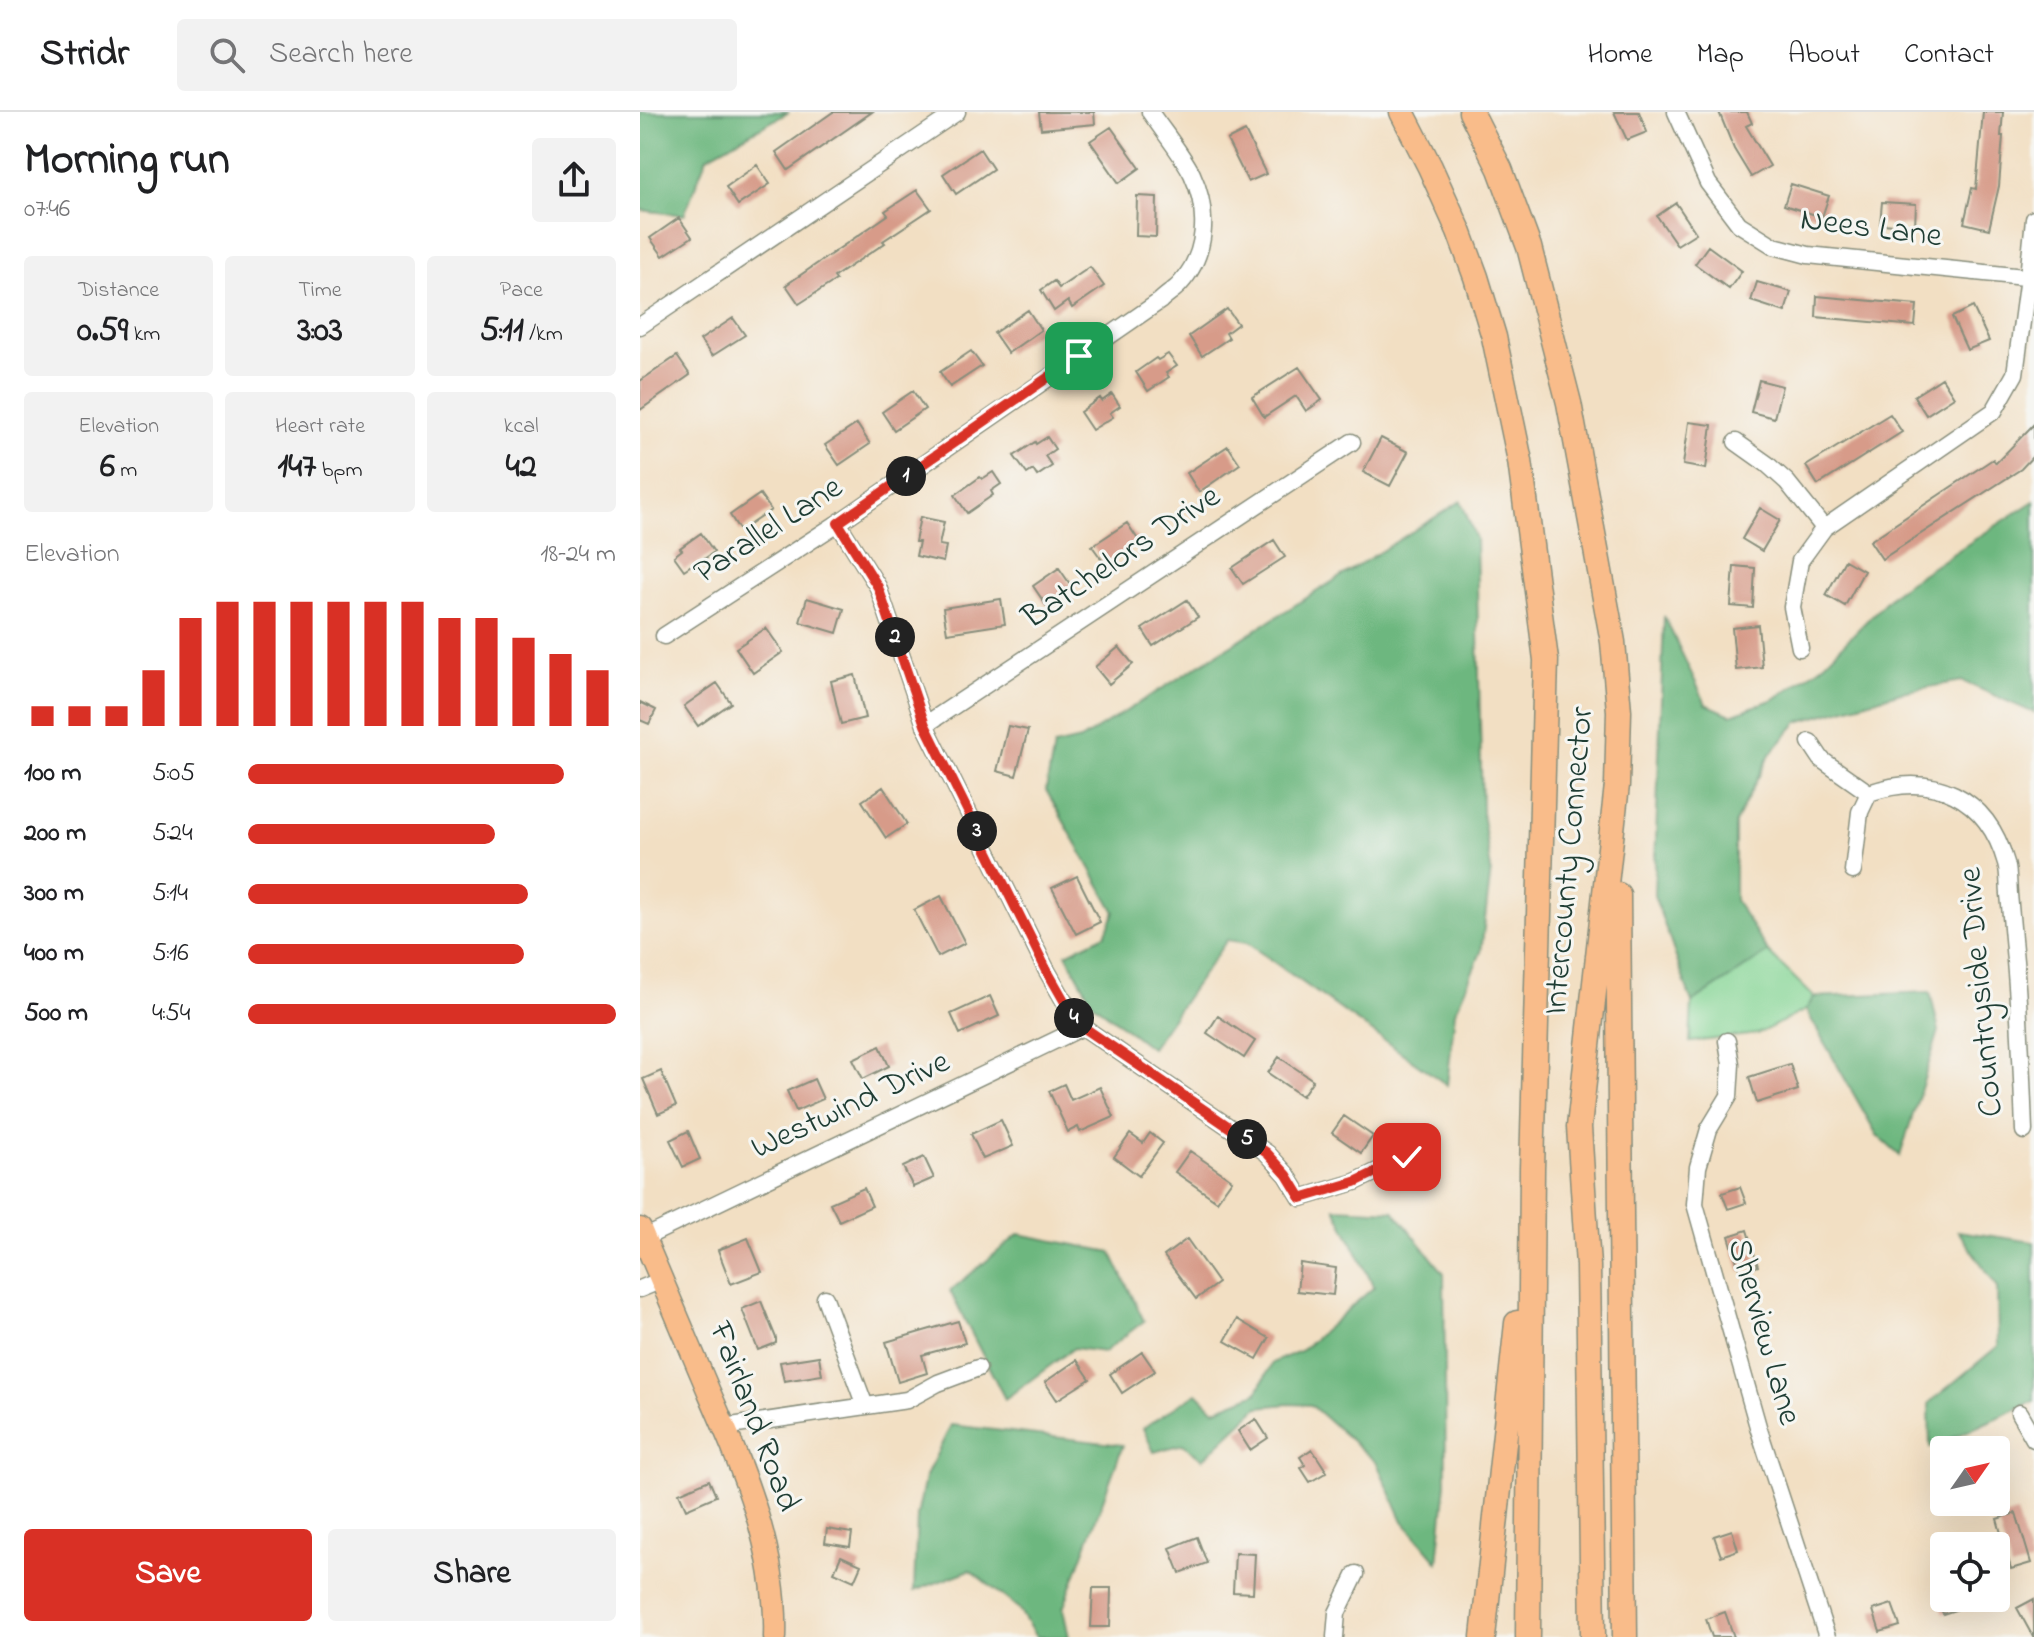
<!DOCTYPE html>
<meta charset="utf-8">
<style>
body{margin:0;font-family:"Indie Flower",sans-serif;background:#f2f2f2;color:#202124;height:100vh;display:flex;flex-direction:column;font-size:30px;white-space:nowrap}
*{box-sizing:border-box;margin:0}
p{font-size:26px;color:#757577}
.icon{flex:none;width:44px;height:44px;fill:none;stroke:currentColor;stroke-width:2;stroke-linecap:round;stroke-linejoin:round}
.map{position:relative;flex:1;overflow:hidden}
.sheet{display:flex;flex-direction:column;background:#fff;width:640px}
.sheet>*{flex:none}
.needle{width:52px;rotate:56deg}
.tools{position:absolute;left:1290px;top:1324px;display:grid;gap:16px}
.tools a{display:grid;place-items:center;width:80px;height:80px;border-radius:8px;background:#fff;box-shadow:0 8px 32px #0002;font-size:40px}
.pin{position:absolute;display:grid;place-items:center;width:68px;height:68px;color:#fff;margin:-34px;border-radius:16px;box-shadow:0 4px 12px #0006}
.km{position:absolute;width:40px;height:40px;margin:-20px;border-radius:50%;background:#222;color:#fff;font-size:22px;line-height:40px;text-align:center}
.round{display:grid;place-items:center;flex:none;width:84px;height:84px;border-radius:8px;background:#f2f2f2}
.summary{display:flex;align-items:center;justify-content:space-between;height:136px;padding:0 24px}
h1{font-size:44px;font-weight:700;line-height:60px}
.metrics{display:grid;grid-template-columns:repeat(3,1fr);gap:12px;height:136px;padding:8px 24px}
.metrics div{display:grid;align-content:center;border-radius:8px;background:#f2f2f2;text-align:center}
.metrics b{font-size:34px;font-weight:700}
.metrics small{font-size:22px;font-weight:400}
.metrics p{font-size:22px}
.chart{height:224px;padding:16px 24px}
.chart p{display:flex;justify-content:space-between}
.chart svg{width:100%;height:144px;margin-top:8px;stroke:#d93025;stroke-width:6}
.action{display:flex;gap:16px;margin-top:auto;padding:16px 24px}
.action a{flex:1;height:92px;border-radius:8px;background:#d93025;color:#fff;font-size:32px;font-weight:700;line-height:92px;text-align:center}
.action a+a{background:#f2f2f2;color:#202124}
ul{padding:0 24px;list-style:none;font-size:26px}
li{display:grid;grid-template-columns:128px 96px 1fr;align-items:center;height:60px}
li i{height:20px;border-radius:10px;background:#d93025}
header{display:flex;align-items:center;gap:48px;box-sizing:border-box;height:112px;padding:0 40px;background:#fff;border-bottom:2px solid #e0e0e0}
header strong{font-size:38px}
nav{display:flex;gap:44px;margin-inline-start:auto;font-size:28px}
.search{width:560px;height:72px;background:#f2f2f2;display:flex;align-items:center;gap:20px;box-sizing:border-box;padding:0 28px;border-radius:8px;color:#757577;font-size:30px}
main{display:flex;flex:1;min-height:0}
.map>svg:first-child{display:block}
.green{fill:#87d696;stroke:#538a65;stroke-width:2}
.forest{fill:#6db77f;stroke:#467a5a;stroke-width:2}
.building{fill:#d79b89}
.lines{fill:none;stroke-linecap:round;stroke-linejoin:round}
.minor-casing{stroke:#888e7c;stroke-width:19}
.major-casing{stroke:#888e7c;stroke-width:25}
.highway-casing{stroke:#888e7c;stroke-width:27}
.minor{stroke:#fff;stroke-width:16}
.major{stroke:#f9bc8a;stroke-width:22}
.highway{stroke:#f9bc8a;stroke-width:24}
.route-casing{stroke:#fff;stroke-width:16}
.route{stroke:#d93025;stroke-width:10}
.labels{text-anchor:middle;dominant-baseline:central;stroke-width:6;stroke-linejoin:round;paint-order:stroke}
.street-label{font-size:34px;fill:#1f3d34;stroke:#f6f6f2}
</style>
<header>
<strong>Stridr</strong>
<div class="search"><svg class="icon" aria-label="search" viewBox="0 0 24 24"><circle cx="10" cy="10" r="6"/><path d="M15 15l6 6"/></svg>Search here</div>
<nav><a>Home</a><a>Map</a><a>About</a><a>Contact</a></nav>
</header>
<main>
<section class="sheet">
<div class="summary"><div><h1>Morning run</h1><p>07:46</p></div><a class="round"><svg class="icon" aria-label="share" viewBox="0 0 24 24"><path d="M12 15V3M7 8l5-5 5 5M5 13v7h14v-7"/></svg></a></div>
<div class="metrics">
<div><p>Distance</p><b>0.59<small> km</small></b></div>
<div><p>Time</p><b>3:03</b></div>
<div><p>Pace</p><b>5:11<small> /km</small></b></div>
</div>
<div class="metrics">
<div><p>Elevation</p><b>6<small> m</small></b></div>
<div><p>Heart rate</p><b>147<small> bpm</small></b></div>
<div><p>kcal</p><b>42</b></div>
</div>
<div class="chart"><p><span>Elevation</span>18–24 m</p>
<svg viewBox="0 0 160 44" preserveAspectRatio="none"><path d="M5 44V38M15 44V38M25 44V38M35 44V27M45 44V11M55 44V6M65 44V6M75 44V6M85 44V6M95 44V6M105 44V6M115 44V11M125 44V11M135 44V17M145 44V22M155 44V27"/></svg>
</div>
<ul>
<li><b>100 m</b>5:05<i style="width:86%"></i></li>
<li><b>200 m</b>5:24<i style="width:67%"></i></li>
<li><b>300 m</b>5:14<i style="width:76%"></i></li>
<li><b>400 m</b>5:16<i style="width:75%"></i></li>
<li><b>500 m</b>4:54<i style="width:100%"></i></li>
</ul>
<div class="action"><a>Save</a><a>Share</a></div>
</section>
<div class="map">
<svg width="1394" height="1525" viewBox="0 0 1394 1525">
<rect width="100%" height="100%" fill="#f6f6f2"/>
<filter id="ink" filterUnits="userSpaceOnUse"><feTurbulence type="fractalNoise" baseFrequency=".0125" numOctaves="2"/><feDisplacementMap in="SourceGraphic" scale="16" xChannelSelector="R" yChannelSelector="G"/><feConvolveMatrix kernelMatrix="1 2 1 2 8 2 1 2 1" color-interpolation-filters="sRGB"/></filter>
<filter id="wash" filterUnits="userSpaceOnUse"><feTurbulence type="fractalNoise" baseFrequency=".006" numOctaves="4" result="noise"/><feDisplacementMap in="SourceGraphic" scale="32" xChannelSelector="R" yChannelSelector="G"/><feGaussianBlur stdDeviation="1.8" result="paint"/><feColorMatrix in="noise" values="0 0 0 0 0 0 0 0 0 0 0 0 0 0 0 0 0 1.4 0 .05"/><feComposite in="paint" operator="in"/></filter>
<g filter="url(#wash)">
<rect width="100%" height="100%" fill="#f2dfc3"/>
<path class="green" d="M 1128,840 L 1174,885 L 1166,898 L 1117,922 L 1050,930 L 1052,891 Z"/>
<path class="forest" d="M 0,0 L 149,0 L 67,45 L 44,103 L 0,98 Z
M 821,389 L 836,427 L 842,701 L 851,758 L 841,840 L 815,900 L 807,973 L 607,831 L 587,828 L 511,936 L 453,891 L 426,842 L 465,823 L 475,800 L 406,678 L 414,634 L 440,628 Z
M 1394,389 L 1394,601 L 1322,569 L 1261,580 L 1158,610 L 1130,642 L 1095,711 L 1095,788 L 1128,840 L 1052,891 L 1014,783 L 1024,504 L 1066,592 L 1091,603 L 1134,587 L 1181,555 L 1257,478 Z
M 1290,880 L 1299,919 L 1260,1044 L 1237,1023 L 1166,898 L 1174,885 Z
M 695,1096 L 754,1099 L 804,1161 L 806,1371 L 798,1450 L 763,1409 L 737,1351 L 671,1293 L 649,1292 L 618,1295 L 563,1347 L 543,1332 L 514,1340 L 503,1316 L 557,1281 L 574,1298 L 617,1281 L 632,1251 L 662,1238 L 734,1175 Z
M 1318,1119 L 1394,1130 L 1394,1289 L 1290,1336 L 1289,1291 L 1358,1234 L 1357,1174 Z
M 379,1122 L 471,1140 L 504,1209 L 464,1240 L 434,1236 L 365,1287 L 310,1179 Z
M 311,1313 L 483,1333 L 423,1497 L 429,1525 L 396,1525 L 378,1496 L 330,1458 L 274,1479 L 277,1404 L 285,1366 Z"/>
<g id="blocks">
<path class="building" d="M 193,0 L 232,0 L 148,58 L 136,40 Z
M 399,0 L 454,0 L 455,12 L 401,17 Z
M 974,0 L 999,0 L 1007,20 L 987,28 Z
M 1079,0 L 1107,0 L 1112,11 L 1106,14 L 1130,54 L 1111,65 L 1094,37 Z
M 1343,0 L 1363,0 L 1361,24 L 1363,24 L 1359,74 L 1349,117 L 1324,111 L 1332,76 L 1336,77 Z
M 471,15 L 500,56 L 479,71 L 450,29 Z
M 605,19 L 626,62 L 608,70 L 587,28 Z
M 340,37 L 353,57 L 316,82 L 303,62 Z
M 117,53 L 130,72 L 98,93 L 86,75 Z
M 1151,72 L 1189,84 L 1182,105 L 1144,93 Z
M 277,78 L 291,97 L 243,129 L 245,131 L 194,165 L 196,168 L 159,192 L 146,173 L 248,103 L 245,99 Z
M 497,84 L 517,85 L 516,125 L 496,124 Z
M 1242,90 L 1276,92 L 1275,114 L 1240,112 Z
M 1036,91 L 1056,121 L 1037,133 L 1017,104 Z
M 39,106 L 52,125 L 23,144 L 10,126 Z
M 1068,134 L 1102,159 L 1089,177 L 1055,152 Z
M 450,155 L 464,174 L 432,196 L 428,189 L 414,199 L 401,178 L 414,169 L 419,176 Z
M 1117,170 L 1151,180 L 1145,200 L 1111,189 Z
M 1177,184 L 1277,193 L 1275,214 L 1176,205 Z
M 1333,195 L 1349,229 L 1327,238 L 1312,205 Z
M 587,197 L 598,212 L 586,221 L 589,226 L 562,244 L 549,224 Z
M 388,198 L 401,218 L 368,241 L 354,221 Z
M 93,206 L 105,223 L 72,244 L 60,228 Z
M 331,239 L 342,254 L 310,275 L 300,260 Z
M 528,242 L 537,254 L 526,261 L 529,265 L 508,279 L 496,260 L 516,246 L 518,248 Z
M 37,244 L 50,263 L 0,298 L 0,269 Z
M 659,255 L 682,288 L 666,299 L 656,284 L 624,305 L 612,285 Z
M 1302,266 L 1314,285 L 1286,303 L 1274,284 Z
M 1119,268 L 1142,274 L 1134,306 L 1111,300 Z
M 273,279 L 285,297 L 254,318 L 242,300 Z
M 472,282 L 480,294 L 470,301 L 473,305 L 452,318 L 440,300 L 460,286 L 462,289 Z
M 1250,302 L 1262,320 L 1178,373 L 1166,354 Z
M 1049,310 L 1072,313 L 1066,357 L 1043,353 Z
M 217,312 L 230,332 L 199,353 L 185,333 Z
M 1394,312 L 1394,343 L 1381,357 L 1242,447 L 1230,429 L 1353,347 L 1356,351 Z
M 407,325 L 415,337 L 405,344 L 412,354 L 397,364 L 393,358 L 387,362 L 374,344 L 395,330 L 396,332 Z
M 741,326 L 768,340 L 750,374 L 723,360 Z
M 588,334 L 600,352 L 559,380 L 547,361 Z
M 353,360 L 361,372 L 351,379 L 353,383 L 327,401 L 315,383 L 340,365 L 342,367 Z
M 120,382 L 131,398 L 100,419 L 90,403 Z
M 1120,396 L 1140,408 L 1122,439 L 1102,427 Z
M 280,405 L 304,410 L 299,433 L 306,434 L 303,450 L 276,444 L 279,430 L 275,430 Z
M 487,411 L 499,429 L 465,452 L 452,434 Z
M 61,421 L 74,440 L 54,454 L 53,452 L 44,458 L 34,444 L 42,438 L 40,436 Z
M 634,428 L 645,445 L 603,472 L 592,456 Z
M 1205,448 L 1224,459 L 1205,494 L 1186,483 Z
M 1094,454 L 1115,456 L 1113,496 L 1091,494 Z
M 419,456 L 432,475 L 406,493 L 393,474 Z
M 167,486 L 204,497 L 197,521 L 160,510 Z
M 361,487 L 365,512 L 307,521 L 303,496 Z
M 547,488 L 558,505 L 513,534 L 502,517 Z
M 1118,513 L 1122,555 L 1096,558 L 1092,516 Z
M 126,516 L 143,540 L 113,561 L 96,536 Z
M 479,535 L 493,552 L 469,572 L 455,555 Z
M 215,563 L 225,606 L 201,612 L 191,569 Z
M 77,571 L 91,591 L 58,614 L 44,594 Z
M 0,590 L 16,598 L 9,612 L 0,608 Z
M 368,614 L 388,618 L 376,664 L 357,659 Z
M 243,675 L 267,712 L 246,726 L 222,689 Z
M 437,764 L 460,810 L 436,822 L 412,776 Z
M 301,784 L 325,831 L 298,845 L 274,798 Z
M 350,884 L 359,904 L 320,922 L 311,902 Z
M 578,904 L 615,929 L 604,946 L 567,921 Z
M 240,934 L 249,954 L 223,967 L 213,947 Z
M 639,945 L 673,968 L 662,984 L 628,961 Z
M 1150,952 L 1158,978 L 1117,991 L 1109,965 Z
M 21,959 L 36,994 L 18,1002 L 3,967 Z
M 174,967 L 183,987 L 156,999 L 147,979 Z
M 424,972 L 431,988 L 460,975 L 474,1005 L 440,1020 L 438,1015 L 428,1020 L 409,979 Z
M 704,1004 L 733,1024 L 721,1041 L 692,1021 Z
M 361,1008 L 373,1034 L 343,1047 L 331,1022 Z
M 48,1019 L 60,1047 L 43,1055 L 30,1028 Z
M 510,1021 L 523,1031 L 499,1064 L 474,1045 L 490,1022 L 503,1031 Z
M 550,1039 L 592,1068 L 577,1089 L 535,1060 Z
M 284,1045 L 294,1066 L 273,1075 L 263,1055 Z
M 1100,1075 L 1106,1091 L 1088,1097 L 1082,1081 Z
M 224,1076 L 232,1094 L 199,1109 L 190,1091 Z
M 1107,1118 L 1118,1154 L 1100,1160 L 1089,1124 Z
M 108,1126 L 122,1160 L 91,1172 L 78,1138 Z
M 547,1127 L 578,1171 L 556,1187 L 524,1144 Z
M 660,1151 L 696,1156 L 693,1183 L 657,1179 Z
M 121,1189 L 136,1226 L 136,1231 L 118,1238 L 102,1197 Z
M 597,1207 L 629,1226 L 617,1247 L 585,1229 Z
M 318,1209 L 325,1231 L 282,1243 L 287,1261 L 258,1270 L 246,1230 Z
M 502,1240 L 515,1259 L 482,1281 L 470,1262 Z
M 179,1244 L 182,1263 L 144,1269 L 140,1250 Z
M 437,1248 L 450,1267 L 417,1288 L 405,1270 Z
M 616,1307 L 628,1326 L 610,1338 L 598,1319 Z
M 672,1337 L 687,1360 L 670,1370 L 661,1356 L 665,1353 L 660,1345 Z
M 69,1368 L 76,1384 L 46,1397 L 39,1381 Z
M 1376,1401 L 1391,1451 L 1371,1457 L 1357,1407 Z
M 187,1417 L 212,1421 L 210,1435 L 185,1431 Z
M 1092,1418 L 1098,1438 L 1081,1444 L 1074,1424 Z
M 557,1425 L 567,1451 L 540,1461 L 530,1436 Z
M 595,1441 L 615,1442 L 613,1481 L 593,1480 Z
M 201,1444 L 221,1453 L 214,1469 L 194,1460 Z
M 453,1476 L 471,1476 L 470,1515 L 451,1515 Z
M 1297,1486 L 1321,1486 L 1324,1495 L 1303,1502 Z
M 1394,1487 L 1394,1525 L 1393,1525 L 1377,1496 Z
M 1252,1492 L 1260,1514 L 1240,1520 L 1233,1498 Z
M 1085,1500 L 1094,1525 L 1072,1525 L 1066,1507 Z"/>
</g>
</g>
<g filter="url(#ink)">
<use href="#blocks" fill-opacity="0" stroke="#888e7c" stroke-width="2"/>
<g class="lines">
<g class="minor-casing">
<path id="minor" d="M 1036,0 L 1068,71 L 1099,112 L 1134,134 L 1168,143 L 1394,166
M 0,214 L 317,0
M 1096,330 L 1127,352 L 1147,370 L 1184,416
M 198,411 L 238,475 L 285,613 L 406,857 L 434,906 L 443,915 L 627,1041 L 647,1063 L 661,1086 L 715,1070 L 767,1045
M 24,524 L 198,411 L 520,189 C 526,183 533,179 539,173 C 568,142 569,99 552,62 C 542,42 523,19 510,0
M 1160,536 L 1152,495 L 1160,449 L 1184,416 L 1354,299 L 1375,262 L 1388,165 L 1394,107
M 285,613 L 712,330
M 1170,630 L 1182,648 L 1229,681 C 1293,659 1347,684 1366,751 C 1369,761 1368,772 1369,782 C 1371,804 1373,826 1375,849 C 1380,905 1382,962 1384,1019
M 1213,759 L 1220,700 L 1229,681
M 1087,929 L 1091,952 L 1089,984 L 1069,1017 L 1058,1055 L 1055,1092 L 1119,1318 L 1187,1525
M 4,1126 L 443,915
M 0,1177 L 22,1168
M 185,1186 L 225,1294
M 1379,1301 L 1394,1327
M 84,1315 L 267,1288 L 298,1271 L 338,1256
M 695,1525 L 697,1501 L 716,1462"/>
</g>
<g class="major-casing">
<path id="major" d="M 0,1117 C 23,1171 46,1225 69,1280 C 103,1358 138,1438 135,1525"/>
</g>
<g class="highway-casing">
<path id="highway" d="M 762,0 L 790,55 L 819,119 L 836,165 L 854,225 L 880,349 L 906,548 L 892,1057 L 888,1525
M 831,0 L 860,57 L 889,135 L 929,291 L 973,530 L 979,599 L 977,673 L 939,1015 L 948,1154 L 953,1525
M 978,783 L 985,1525
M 843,1525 L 877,1211"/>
</g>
<use href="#minor" class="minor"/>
<use href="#major" class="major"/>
<use href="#highway" class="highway"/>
</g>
</g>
<g class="lines" filter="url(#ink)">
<g class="route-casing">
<path id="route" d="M 439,244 L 198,411 L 238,475 L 285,613 L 406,857 L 434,906 L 443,915 L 627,1041 L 647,1063 L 661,1086 L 715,1070 L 767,1045"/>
</g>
<use href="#route" class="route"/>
</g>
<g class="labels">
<g class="street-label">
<text transform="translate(1231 117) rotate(7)">Nees Lane</text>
<text transform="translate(129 419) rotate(-33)">Parallel Lane</text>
<text transform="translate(482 446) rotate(-34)">Batchelors Drive</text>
<text transform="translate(930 749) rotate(-85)">Intercounty Connector</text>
<text transform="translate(1342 880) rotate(-95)">Countryside Drive</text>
<text transform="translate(211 994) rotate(-25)">Westwind Drive</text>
<text transform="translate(1123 1220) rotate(74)">Sherview Lane</text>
<text transform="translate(113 1305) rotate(69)">Fairland Road</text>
</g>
</g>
</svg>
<div class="tools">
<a><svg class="needle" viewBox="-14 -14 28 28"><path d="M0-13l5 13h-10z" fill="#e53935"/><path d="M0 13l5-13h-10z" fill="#757577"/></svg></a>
<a><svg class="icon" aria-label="locate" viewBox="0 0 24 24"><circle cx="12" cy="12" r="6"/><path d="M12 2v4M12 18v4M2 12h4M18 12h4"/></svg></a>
</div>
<div class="pin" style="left:439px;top:244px;background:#1e9e55"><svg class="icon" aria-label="arrive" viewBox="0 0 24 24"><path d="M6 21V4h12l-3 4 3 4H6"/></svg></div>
<div class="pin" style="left:767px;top:1045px;background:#d93025"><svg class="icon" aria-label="check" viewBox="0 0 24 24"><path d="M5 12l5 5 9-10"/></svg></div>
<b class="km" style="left:266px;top:364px">1</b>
<b class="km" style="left:255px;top:525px">2</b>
<b class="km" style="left:337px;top:719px">3</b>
<b class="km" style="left:434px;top:906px">4</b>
<b class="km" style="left:607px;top:1027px">5</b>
</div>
</main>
